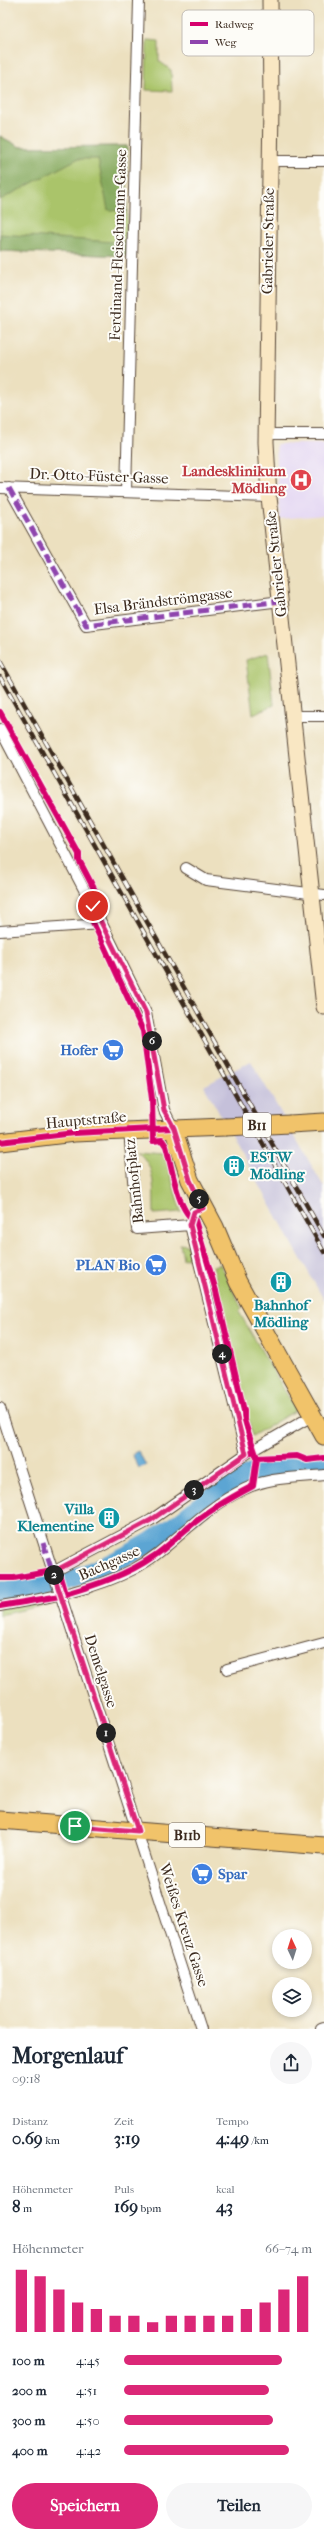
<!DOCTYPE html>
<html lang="de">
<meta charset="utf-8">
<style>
body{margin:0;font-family:"IM FELL French Canon",serif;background:#f6f6f7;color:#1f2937;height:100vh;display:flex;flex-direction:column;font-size:15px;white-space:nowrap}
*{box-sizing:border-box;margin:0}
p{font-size:13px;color:#747a83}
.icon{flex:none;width:22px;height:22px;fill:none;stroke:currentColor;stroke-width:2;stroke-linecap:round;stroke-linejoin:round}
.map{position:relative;height:2029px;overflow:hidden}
.drawer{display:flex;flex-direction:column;background:#fff;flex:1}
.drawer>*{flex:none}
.needle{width:26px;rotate:356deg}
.fabs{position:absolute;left:272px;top:1929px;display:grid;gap:8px}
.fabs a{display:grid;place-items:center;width:40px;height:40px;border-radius:50%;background:#fff;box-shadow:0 2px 6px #0003;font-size:20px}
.pin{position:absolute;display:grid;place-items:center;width:34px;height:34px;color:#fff;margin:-17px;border:2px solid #fff;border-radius:50%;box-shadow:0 1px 4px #0007}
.km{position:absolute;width:20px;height:20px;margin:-10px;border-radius:50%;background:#222;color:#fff;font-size:11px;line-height:20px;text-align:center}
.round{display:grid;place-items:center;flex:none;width:42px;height:42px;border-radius:21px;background:#f6f6f7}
.headline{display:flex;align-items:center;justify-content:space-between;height:68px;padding:0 12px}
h1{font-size:22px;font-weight:800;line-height:30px}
.metrics{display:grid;grid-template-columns:repeat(3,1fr);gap:6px;height:68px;padding:4px 12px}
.metrics div{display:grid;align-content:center}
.metrics b{font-size:17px;font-weight:800}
.metrics small{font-size:11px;font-weight:400}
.metrics p{font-size:11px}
.chart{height:112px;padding:8px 12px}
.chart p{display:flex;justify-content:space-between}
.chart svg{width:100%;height:72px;margin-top:4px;stroke:#db2777;stroke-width:6}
.button{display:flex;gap:8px;margin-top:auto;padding:8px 12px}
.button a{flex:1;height:46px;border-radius:24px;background:#db2777;color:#fff;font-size:16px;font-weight:800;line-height:46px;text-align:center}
.button a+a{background:#f6f6f7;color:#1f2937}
ul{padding:0 12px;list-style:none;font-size:13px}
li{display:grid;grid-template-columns:64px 48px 1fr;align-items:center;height:30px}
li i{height:10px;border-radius:5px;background:#db2777}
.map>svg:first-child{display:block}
.built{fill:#e2d4f3}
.industrial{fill:#c5c0da}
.green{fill:#aac46a;stroke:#727744}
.forest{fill:#87aa5e;stroke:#616a3e}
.water{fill:#5ca5d3;stroke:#4c6878}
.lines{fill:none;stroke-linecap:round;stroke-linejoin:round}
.river{stroke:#5ca5d3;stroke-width:20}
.street-casing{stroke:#564536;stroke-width:12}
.secondary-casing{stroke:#564536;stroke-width:17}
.primary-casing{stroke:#564536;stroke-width:19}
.street{stroke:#fff;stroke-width:10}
.secondary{stroke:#f9e7c3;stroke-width:15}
.primary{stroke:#f1c36a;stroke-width:17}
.rail-casing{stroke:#3b2a1e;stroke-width:4.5}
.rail{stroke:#fdfcf7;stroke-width:3;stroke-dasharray:9;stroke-linecap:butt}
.primary-bridge-casing{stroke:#564536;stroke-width:19;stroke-linecap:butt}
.primary-bridge{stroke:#f1c36a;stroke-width:17}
.quiet{stroke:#8e44ad;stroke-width:5;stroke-dasharray:10 5;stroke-linecap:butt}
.cycleway-casing{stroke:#fdfcf7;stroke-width:8}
.cycleway{stroke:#d6006c;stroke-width:6}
.route-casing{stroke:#fff;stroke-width:8}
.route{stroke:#db2777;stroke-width:5}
.labels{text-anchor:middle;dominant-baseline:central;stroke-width:4;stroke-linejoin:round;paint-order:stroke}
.shield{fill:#fdfcf7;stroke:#75695f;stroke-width:1}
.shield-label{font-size:14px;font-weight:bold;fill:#3b2a1e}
.street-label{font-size:15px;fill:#3b2a1e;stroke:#fdfcf7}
.health-label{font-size:15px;font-weight:bold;fill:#be3a42;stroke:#fdfcf7;text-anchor:end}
.shop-label{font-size:15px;font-weight:bold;fill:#366cbe;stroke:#fdfcf7;text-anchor:end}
.culture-label{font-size:15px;font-weight:bold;fill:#0d838f;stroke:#fdfcf7;text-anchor:start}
.key{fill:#fdfcf7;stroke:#c3bdb6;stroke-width:1}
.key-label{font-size:11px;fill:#3b2a1e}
</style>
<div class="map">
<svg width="324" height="2029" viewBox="0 0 324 2029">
<rect width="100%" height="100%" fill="#fdfcf7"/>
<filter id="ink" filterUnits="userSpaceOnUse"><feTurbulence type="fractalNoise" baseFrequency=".025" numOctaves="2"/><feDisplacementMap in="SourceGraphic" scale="8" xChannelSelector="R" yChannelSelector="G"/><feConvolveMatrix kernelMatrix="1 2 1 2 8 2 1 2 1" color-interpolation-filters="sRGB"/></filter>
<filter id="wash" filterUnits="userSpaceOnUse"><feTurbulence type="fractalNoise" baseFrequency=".012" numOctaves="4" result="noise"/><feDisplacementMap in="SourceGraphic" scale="16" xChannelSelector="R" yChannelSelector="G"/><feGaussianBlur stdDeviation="0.9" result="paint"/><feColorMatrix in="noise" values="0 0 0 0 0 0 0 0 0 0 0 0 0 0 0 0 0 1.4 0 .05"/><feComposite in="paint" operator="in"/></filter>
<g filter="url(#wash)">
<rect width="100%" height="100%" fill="#ece0bf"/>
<path class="built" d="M 276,444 L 324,444 L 324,515 L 280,519 Z"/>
<path class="industrial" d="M 251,1061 L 324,1187 L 324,1300 L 204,1086 Z"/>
<path class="green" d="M 147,40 L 159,41 L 159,61 L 171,70 L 172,91 L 146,90 Z
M 0,136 L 20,147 L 127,146 L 127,256 L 0,251 Z
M 268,653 L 274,705 L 253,714 L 246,660 Z
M 136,1151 L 164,1153 L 181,1212 L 154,1214 C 153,1191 157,1165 136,1151 Z
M 180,1244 L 187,1245 L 191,1257 L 183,1259 Z
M 220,1264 L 242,1309 L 239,1312 L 296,1410 L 252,1436 L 213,1266 Z
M 43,1580 L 54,1603 L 0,1615 L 0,1582 Z"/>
<path class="forest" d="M 0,136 L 20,147 L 127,146 L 127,212 L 108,210 L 98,159 L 77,159 L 0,200 Z
M 0,234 L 127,243 L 127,256 L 0,251 Z"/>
<path class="water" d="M 138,1451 L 146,1465 L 139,1468 L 132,1454 Z"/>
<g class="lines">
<path class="river" d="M 0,1591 C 57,1591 123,1563 169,1530 C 196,1511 218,1488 249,1475 C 271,1466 301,1467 324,1464"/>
</g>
</g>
<g filter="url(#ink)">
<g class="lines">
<g class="street-casing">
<path id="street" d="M 269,161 L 324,161
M 265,434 L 324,434
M 0,488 L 269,497
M 9,488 L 86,625 L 281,601
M 126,492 L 139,0
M 292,716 L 324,716
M 0,729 L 102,924 L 146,1013 L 164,1110 L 173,1128
M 186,868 L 206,880 L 324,895
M 0,931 L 102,924
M 129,1130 L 137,1229 L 190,1225
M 203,1208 L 194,1212 L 190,1225 L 246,1454
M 0,1408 L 201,2029
M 53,1572 L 151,1520 L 246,1454 L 312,1416
M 0,1606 C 46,1598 92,1591 134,1569 C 155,1558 171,1542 189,1527 C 212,1507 242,1485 273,1480 C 290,1477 307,1477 324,1475
M 227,1669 L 324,1643
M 321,2029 L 324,2028"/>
</g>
<g class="secondary-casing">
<path id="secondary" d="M 270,0 L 271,105 L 266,442 L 269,497 L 324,1007"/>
</g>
<g class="primary-casing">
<path id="primary" d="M 290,1124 L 324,1122
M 173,1128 L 190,1180 L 215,1227 L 238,1282 L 324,1436
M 0,1142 L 74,1133 L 225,1127
M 0,1820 L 324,1846"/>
</g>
<use href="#street" class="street"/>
<use href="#secondary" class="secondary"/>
<use href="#primary" class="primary"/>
<g class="rail-casing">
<path id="rail" d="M 0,661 L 324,1236
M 0,677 L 324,1252"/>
</g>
<use href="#rail" class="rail"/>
<g class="primary-bridge-casing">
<path id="primary-bridge" d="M 225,1127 L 290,1124"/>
</g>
<use href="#primary-bridge" class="primary-bridge"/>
<path class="quiet" d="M 9,488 L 86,625 L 281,601
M 43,1543 L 53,1574"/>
<g class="cycleway-casing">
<path id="cycleway" d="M 0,712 L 79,854 L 79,860 L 101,902 L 87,909 L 143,1031 L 152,1099 L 153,1141 L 162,1140 L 166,1146 C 171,1163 178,1214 195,1220 L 216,1291 L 244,1411 L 244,1420 L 257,1458 L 253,1486 C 230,1498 209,1510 189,1527 C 177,1536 167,1548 154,1556 C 127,1575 96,1585 65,1594 L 58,1570
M 0,1142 L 74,1133 L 173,1128
M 257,1458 L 297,1456 L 307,1460 L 324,1458
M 0,1578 L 14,1578 L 58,1570 L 151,1520 L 254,1450
M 0,1606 L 60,1596"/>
</g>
<use href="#cycleway" class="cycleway"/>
</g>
</g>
<g class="lines" filter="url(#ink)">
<g class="route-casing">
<path id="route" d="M 75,1826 L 138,1831 L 53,1572 L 151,1520 L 246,1454 L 190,1225 L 194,1212 L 203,1208 L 190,1180 L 174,1128 L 164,1110 L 146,1013 L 93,906"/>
</g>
<use href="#route" class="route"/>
</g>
<defs>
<g id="hospital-disc" transform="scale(1.15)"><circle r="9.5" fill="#e0444e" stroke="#fdfcf7"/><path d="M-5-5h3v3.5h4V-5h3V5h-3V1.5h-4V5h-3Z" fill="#fff"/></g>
<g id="supermarket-disc" transform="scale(1.15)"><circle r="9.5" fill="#3f7fe0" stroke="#fdfcf7"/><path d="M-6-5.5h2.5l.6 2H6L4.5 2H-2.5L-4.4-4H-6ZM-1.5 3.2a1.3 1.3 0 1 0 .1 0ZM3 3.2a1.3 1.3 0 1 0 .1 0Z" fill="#fff"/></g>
<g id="building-disc" transform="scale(1.15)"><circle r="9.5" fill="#0f9aa8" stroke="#fdfcf7"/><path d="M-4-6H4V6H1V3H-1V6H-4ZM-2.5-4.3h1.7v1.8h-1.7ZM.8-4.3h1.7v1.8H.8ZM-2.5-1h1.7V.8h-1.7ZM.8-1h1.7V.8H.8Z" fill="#fff"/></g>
</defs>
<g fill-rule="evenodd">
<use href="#hospital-disc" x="301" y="480"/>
<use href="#supermarket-disc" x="113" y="1050"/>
<use href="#building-disc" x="234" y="1166"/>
<use href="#supermarket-disc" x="156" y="1265"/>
<use href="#building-disc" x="281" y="1282"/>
<use href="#building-disc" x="109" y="1518"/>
<use href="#supermarket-disc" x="202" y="1874"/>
</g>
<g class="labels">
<g class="shield">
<rect x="243" y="1113" width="28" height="24" rx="3"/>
<rect x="169" y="1823" width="36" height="24" rx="3"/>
</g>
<g class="shield-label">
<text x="257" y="1125">B11</text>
<text x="187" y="1835">B11b</text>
</g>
<g class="street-label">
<text transform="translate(268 241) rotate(-89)">Gabrieler Straße</text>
<text transform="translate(118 245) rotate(-88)">Ferdinand-Fleischmann-Gasse</text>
<text transform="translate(99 476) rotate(2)">Dr.-Otto-Füster-Gasse</text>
<text transform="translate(276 564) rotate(-96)">Gabrieler Straße</text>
<text transform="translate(163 601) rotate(-7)">Elsa Brändströmgasse</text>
<text transform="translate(86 1120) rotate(-5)">Hauptstraße</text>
<text transform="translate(134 1181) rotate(-96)">Bahnhofplatz</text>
<text transform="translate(109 1563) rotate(-24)">Bachgasse</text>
<text transform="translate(101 1671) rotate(72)">Demelgasse</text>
<text transform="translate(184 1925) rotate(72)">Weißes Kreuz Gasse</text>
</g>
<g class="health-label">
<text x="286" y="471">Landesklinikum<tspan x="286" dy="17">Mödling</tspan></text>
</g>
<g class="shop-label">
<text x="98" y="1050">Hofer</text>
<text x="140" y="1265">PLAN Bio</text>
<text x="218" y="1874" text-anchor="start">Spar</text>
</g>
<g class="culture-label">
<text x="250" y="1157">ESTW<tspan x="250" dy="17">Mödling</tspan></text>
<text x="281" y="1305" text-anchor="middle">Bahnhof<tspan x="281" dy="17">Mödling</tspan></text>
<text x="94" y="1509" text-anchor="end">Villa<tspan x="94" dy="17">Klementine</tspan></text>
</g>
</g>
<rect x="182" y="10" width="132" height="46" rx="6" class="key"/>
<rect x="190" y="22" width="18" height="4" fill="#d6006c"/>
<rect x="190" y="40" width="18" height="4" fill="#8e44ad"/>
<g class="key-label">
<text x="215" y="28">Radweg</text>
<text x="215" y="46">Weg</text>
</g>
</svg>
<div class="fabs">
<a><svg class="needle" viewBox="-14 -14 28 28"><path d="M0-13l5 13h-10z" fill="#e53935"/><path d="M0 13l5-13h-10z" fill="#747a83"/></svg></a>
<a><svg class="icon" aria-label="layers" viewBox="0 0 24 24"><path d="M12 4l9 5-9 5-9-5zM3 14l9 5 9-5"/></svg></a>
</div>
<div class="pin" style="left:75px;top:1826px;background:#1e9e55"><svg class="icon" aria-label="arrive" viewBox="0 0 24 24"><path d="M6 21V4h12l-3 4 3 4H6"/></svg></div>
<div class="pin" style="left:93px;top:906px;background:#d93025"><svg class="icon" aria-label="check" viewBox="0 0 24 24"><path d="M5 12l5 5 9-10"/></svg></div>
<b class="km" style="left:106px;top:1733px">1</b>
<b class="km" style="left:54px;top:1575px">2</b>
<b class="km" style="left:194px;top:1490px">3</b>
<b class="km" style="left:222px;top:1354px">4</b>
<b class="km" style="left:199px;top:1199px">5</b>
<b class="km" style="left:152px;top:1041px">6</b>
</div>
<section class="drawer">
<div class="headline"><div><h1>Morgenlauf</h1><p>09:18</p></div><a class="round"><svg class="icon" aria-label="share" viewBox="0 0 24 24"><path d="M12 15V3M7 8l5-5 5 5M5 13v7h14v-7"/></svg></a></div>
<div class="metrics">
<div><p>Distanz</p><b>0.69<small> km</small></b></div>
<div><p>Zeit</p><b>3:19</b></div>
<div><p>Tempo</p><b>4:49<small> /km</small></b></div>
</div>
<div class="metrics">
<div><p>Höhenmeter</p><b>8<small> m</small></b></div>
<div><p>Puls</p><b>169<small> bpm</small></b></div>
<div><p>kcal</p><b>43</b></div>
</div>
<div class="chart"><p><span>Höhenmeter</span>66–74 m</p>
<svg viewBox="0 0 160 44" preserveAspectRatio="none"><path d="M5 44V6M15 44V10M25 44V18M35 44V26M45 44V30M55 44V34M65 44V34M75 44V38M85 44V34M95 44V34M105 44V34M115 44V34M125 44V30M135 44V26M145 44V18M155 44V10"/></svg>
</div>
<ul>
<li><b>100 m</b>4:45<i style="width:84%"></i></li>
<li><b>200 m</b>4:51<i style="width:77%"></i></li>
<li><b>300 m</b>4:50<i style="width:79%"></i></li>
<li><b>400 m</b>4:42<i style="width:88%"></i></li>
</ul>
<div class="button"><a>Speichern</a><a>Teilen</a></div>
</section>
